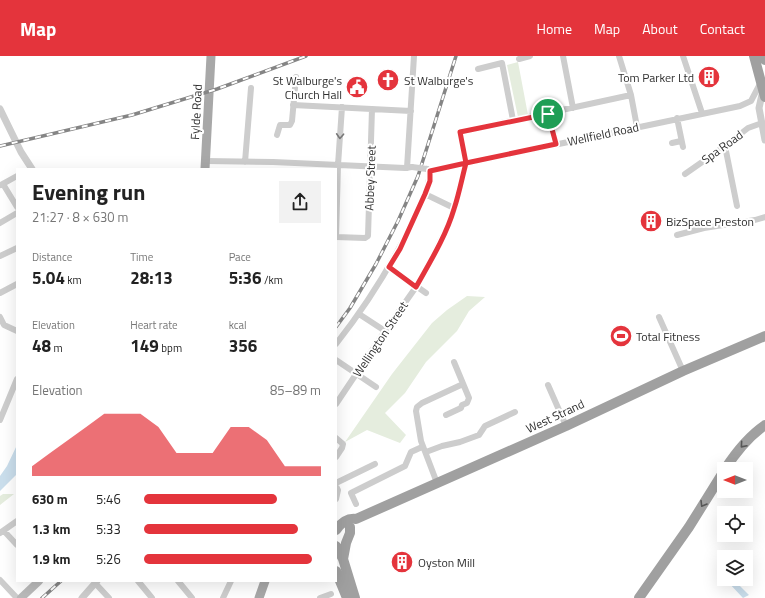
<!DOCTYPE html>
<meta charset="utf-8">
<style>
body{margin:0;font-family:"Titillium Web",sans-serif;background:#f2f2f2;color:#222;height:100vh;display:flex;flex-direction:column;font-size:15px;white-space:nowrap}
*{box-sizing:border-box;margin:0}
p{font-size:13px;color:#767676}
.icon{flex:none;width:22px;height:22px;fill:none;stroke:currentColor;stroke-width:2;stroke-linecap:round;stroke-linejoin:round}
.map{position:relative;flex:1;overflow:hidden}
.sheet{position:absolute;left:16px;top:112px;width:321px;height:414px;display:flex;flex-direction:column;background:#fff;border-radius:0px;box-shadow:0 4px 16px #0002}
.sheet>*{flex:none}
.needle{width:26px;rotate:270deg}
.tools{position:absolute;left:717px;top:406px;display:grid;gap:8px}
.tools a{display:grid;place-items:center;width:36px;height:36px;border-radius:0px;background:#fff;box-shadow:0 4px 16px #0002;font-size:20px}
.pin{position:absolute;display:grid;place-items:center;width:34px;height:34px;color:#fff;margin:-17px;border:2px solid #fff;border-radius:50%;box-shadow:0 1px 4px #0007}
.round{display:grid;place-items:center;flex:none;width:42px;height:42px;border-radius:0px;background:#f2f2f2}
.head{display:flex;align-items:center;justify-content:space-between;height:68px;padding:0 16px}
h1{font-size:22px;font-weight:700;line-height:30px}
.figures{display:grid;grid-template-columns:repeat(3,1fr);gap:6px;height:68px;padding:4px 16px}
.figures div{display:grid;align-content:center}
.figures b{font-size:17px;font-weight:700}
.figures small{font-size:11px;font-weight:400}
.figures p{font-size:11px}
.chart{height:112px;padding:8px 16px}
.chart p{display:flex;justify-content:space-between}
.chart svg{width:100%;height:72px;margin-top:4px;fill:#e4343c;opacity:.7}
ul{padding:0 16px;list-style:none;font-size:13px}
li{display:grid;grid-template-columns:64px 48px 1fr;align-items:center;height:30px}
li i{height:10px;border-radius:5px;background:#e4343c}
header{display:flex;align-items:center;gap:24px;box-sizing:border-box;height:56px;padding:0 20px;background:#e4343c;color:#fff}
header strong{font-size:19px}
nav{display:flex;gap:22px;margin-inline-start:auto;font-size:14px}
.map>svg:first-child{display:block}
.green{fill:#e5edde}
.water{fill:#cadeec}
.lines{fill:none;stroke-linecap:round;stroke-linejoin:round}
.minor{stroke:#cdcdcd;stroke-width:6}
.tertiary{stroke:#cdcdcd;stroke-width:7}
.secondary{stroke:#bababa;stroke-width:8}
.primary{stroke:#a8a8a8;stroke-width:9}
.trunk{stroke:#a0a0a0;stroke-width:10}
.rail-casing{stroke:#858585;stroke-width:3.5}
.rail{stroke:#fff;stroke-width:2;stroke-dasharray:6;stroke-linecap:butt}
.minor-bridge{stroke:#cdcdcd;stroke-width:6}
.oneway{stroke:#777}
.oneway2{stroke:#575757}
.route-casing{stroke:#fff;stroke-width:8}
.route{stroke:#e4343c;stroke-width:5}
.labels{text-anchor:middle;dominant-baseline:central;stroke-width:4;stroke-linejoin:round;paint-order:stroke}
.poi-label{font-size:12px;fill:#303030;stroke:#fff;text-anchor:start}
.street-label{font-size:12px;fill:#303030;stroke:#fff}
</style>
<header>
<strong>Map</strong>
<nav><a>Home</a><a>Map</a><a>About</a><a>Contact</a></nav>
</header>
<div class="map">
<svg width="765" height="542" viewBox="0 0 765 542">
<rect width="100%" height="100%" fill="#fff"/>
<path class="green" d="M 518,6 L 528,59 L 518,61 L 507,9 Z
M 467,240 L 485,241 L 469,255 L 457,275 L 426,306 L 405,337 L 385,357 L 406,379 L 400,387 L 367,374 L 345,386 L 392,318 L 432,267 L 447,254 Z
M 3,438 L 14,438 L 0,449 L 0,440 Z"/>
<path class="water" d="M 17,389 L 17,418 L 0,435 L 0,420 L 7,410 Z
M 728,523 L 735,523 L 736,526 L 749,539 L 743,542 L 727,525 Z"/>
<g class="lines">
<path class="minor" d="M 563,0 L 573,52
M 619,0 L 631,39 L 637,71
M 683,0 L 702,57
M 519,3 L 530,0
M 478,13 L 502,7 L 513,64
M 293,49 L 411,55
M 548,58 L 556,88
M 677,62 L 683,91
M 277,79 L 280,69 L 290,69 L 292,65 L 296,21
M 672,87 L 681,85
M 725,90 L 737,150
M 206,105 L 273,106 L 405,112 L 412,111
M 245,106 L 251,32
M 407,112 L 414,0
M 427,113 L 430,115 L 740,50 L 751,45 L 761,26
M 685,118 L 725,90 L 748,72 L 762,67
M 3,128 L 17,151
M 1,129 L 17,120
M 425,138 L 454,152
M 0,167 L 17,157
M 677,179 L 704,172 L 755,164 L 765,161
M 336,181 L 365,182 L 368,180 L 372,53
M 336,181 L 338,109 L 342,51
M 0,200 L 17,192
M 389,211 L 426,237
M 0,237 L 17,228
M 359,258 L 385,275
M 0,261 L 4,269 L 17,275
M 659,261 L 683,315
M 336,288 C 366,250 391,210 412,167 C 420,150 429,134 430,115
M 336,304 L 376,331
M 548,329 L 566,370
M 336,348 L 385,275 L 416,231 L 432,202 L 449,167 L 454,152 L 466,107 L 460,76 L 631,39
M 446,359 L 461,352 L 462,349 L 467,347 L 469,342 L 454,306
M 0,364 L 17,323
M 336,382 L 343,388 L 342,392 L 336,401
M 426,396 L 442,390 L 460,386 L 479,379 L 485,370 L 515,356
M 336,427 L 375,408
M 437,427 L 421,385 L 416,355 L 417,351 L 422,347 L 463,328
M 336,430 L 338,434 L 336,443
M 356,448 L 351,437 L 405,410 L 411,396 L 422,391
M 4,475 L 17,489
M 0,477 L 17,465
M 0,524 L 17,542
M 138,525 L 152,542
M 178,525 L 192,542
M 95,527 L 109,542
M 223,542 L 231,525
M 320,542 L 331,538"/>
<path class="tertiary" d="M 763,34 L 759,52 L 765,84
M 0,53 L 21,96 L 32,113
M 82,542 L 97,525"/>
<path class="secondary" d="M 21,542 L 39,525"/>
<path class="primary" d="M 205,113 L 211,0
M 259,542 L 265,525"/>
<path class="trunk" d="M 754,0 L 765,41
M 764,0 L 765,4
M 725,413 C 736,396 749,380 765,369
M 336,474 C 341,467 348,462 356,463 L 566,370 L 683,315 L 765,280
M 336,490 L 343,503 L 355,542
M 343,503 L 346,487 L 350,477 L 350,471
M 336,515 L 347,542
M 639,542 L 689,471 L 724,415"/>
<g class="rail-casing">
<path id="rail" d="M 0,90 L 132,59 L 217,33 L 306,0
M 336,271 L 350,252 L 376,208 L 398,165 L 418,120 L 456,0
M 42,542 L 61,525"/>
</g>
<use href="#rail" class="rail"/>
<path class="minor-bridge" d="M 412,111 L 427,113"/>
</g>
<defs><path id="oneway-chevron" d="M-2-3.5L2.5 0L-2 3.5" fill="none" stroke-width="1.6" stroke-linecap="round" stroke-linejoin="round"/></defs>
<use class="oneway" href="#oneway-chevron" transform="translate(340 80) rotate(93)"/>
<g class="oneway2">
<use href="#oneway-chevron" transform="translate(743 389) rotate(131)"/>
<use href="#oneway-chevron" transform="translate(703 448) rotate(121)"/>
</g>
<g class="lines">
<g class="route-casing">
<path id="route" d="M 548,58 L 460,76 L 466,107 L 430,115 L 430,125 L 425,138 L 400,193 L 389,211 L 416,231 C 430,206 446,180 454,153 C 459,138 462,122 466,107 L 556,88 L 548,58"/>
</g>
<use href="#route" class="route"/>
</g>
<defs>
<g id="building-disc" transform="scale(1.15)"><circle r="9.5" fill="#e4343c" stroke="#fff"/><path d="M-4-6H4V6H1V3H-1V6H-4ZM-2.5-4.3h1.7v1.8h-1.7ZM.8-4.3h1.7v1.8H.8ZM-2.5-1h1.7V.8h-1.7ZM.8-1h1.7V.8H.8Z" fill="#fff"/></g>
<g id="church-disc" transform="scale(1.15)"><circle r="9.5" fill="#e4343c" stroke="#fff"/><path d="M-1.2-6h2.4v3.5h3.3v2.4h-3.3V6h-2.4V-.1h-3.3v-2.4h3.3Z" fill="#fff"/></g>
<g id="civic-disc" transform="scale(1.15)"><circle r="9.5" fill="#e4343c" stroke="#fff"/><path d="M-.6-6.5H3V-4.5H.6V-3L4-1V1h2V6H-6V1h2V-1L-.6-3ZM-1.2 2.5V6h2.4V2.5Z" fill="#fff"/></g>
<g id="stadium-disc" transform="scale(1.15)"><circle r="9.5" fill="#e4343c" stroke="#fff"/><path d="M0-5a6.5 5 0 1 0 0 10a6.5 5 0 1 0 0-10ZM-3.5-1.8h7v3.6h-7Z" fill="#fff"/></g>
</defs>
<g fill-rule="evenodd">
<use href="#building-disc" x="709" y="21"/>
<use href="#church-disc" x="388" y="24"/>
<use href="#civic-disc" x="357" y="31"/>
<use href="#building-disc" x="651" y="165"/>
<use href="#stadium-disc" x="621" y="280"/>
<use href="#building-disc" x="402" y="506"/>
</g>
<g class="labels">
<g class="poi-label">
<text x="694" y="21" text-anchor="end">Tom Parker Ltd</text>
<text x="342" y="24" text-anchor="end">St Walburge's<tspan x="342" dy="14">Church Hall</tspan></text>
<text x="404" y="24">St Walburge's</text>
<text x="666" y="165">BizSpace Preston</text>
<text x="636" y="280">Total Fitness</text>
<text x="418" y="506">Oyston Mill</text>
</g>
<g class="street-label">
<text transform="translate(196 56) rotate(-87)">Fylde Road</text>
<text transform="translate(603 78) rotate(-12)">Wellfield Road</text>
<text transform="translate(722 91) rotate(-36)">Spa Road</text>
<text transform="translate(370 122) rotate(-88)">Abbey Street</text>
<text transform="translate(380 283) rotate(-56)">Wellington Street</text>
<text transform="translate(555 360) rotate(-25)">West Strand</text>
</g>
</g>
</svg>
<div class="tools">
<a><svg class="needle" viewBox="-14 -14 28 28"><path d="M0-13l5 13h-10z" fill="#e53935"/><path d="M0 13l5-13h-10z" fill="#767676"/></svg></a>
<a><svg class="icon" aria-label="locate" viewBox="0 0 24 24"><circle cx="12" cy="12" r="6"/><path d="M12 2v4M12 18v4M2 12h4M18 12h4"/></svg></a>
<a><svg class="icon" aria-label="layers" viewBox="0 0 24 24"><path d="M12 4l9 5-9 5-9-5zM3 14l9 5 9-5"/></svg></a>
</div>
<div class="pin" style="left:548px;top:58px;background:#1e9e55"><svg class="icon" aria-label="arrive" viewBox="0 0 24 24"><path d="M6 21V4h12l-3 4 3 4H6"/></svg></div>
<section class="sheet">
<div class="head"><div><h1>Evening run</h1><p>21:27 · 8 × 630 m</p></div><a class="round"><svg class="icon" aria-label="share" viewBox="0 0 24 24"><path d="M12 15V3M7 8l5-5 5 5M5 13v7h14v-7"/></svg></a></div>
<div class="figures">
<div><p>Distance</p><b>5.04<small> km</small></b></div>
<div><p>Time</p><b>28:13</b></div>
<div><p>Pace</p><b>5:36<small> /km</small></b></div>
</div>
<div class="figures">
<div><p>Elevation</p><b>48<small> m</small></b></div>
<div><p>Heart rate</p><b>149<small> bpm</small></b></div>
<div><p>kcal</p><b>356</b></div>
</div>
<div class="chart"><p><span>Elevation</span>85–89 m</p>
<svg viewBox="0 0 160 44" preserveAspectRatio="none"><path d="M0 44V38L10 30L20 22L30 14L40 6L50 6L60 6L70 14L80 30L90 30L100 30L110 14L120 14L130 22L140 38L150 38L160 38V44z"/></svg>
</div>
<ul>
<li><b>630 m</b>5:46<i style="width:75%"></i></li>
<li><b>1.3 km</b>5:33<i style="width:87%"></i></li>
<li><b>1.9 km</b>5:26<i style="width:95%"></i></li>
</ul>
</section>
</div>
